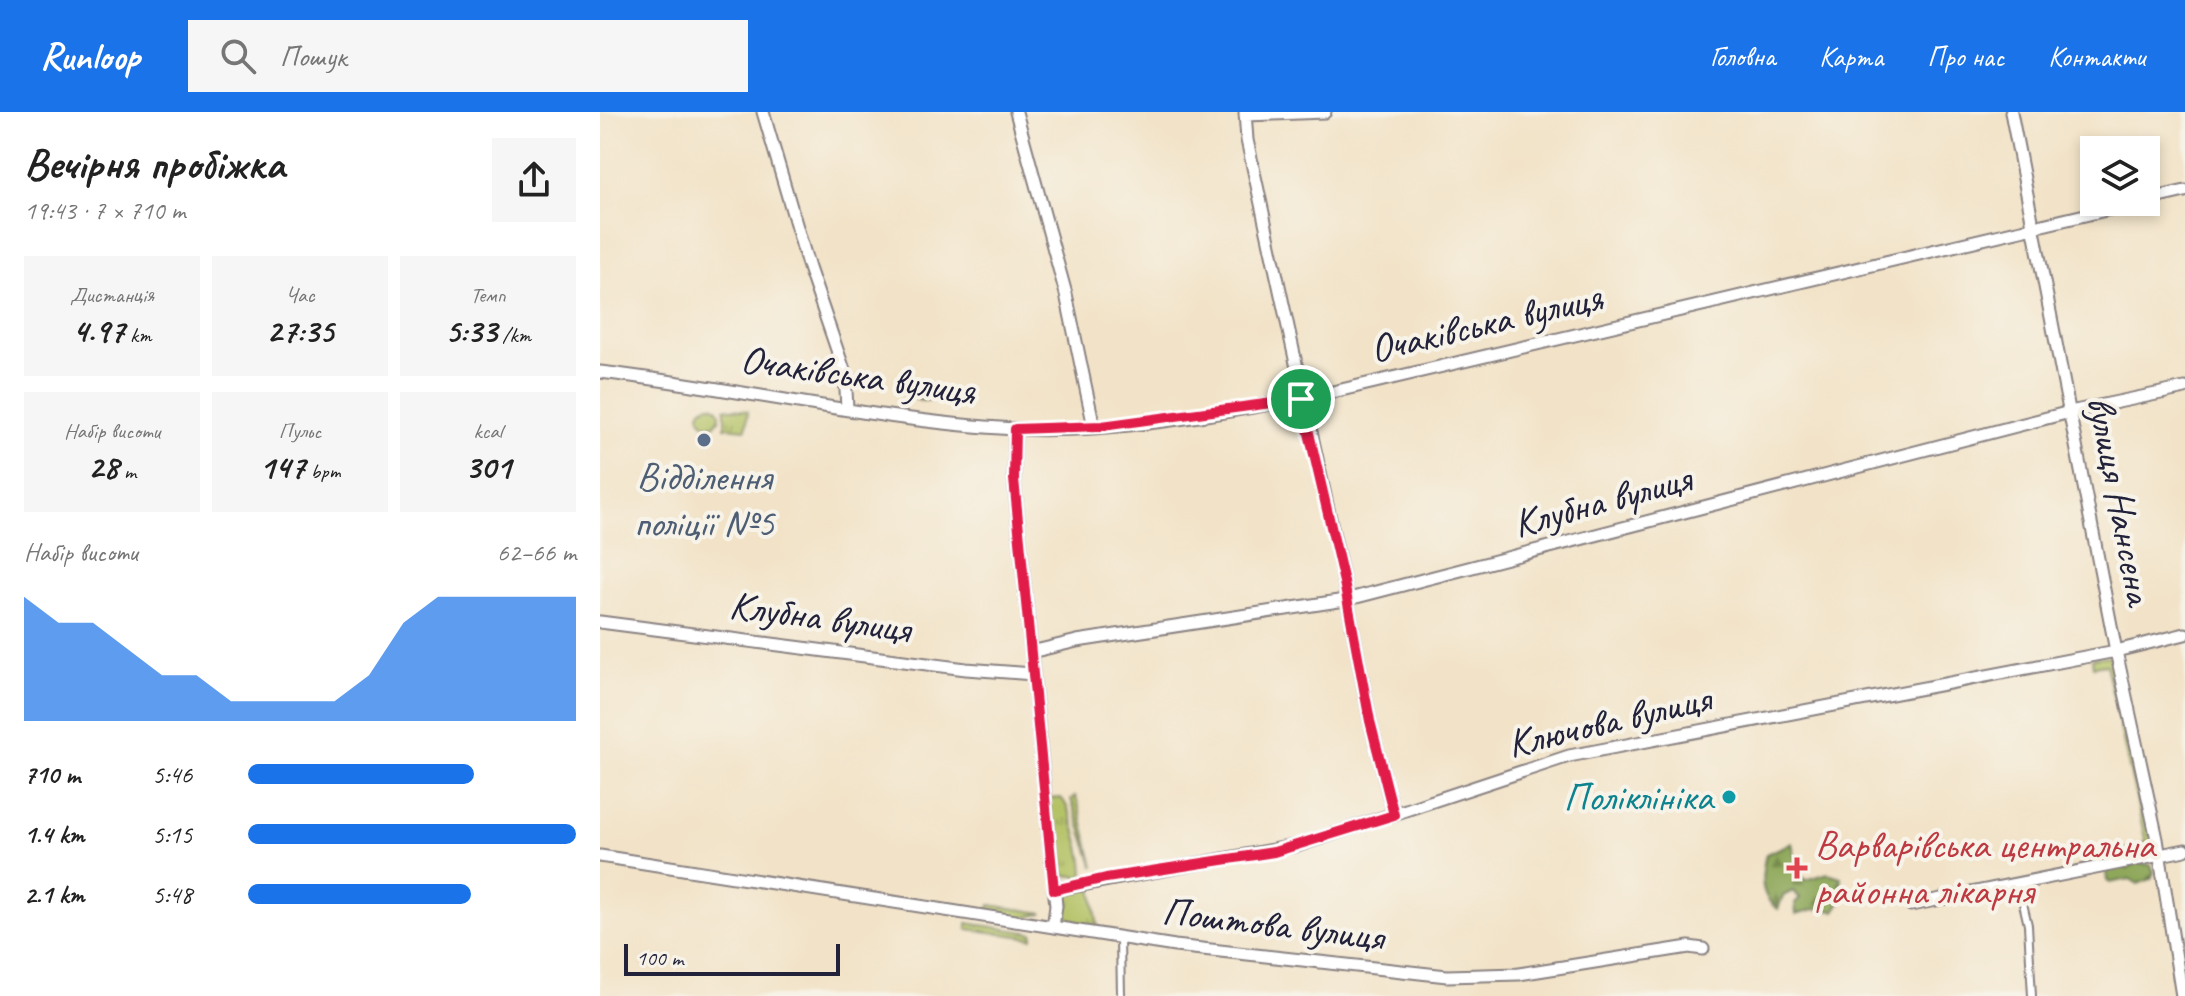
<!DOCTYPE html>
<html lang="uk">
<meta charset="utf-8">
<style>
body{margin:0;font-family:Caveat,sans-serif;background:#f6f6f6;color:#222;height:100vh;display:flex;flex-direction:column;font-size:30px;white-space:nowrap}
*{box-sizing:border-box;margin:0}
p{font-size:26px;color:#767676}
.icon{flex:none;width:44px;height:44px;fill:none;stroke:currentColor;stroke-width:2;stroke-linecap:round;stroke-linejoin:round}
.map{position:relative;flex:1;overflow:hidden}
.details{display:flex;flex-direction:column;background:#fff;width:600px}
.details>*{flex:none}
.fabs{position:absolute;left:1480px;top:24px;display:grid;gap:16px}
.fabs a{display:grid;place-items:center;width:80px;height:80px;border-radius:0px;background:#fff;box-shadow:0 4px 12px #0003;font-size:40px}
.scale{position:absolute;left:24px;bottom:20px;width:216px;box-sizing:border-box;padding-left:8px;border:4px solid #22223b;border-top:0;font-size:22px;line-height:28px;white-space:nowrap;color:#22223b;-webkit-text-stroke:6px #f7f3e8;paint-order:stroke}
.pin{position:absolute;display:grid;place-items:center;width:68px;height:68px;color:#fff;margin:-34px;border:4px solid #fff;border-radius:50%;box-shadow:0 2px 8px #0007}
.round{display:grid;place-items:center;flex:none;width:84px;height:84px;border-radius:0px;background:#f6f6f6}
.headline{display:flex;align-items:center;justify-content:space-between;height:136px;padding:0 24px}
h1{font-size:44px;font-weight:700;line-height:60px}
.figures{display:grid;grid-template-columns:repeat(3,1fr);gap:12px;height:136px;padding:8px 24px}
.figures div{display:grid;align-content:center;border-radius:0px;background:#f6f6f6;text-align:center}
.figures b{font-size:34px;font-weight:700}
.figures small{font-size:22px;font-weight:400}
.figures p{font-size:22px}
.chart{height:224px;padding:16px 24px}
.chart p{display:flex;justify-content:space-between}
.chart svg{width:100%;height:144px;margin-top:8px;fill:#1a73e8;opacity:.7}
ul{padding:0 24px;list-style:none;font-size:26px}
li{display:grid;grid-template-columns:128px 96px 1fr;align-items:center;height:60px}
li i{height:20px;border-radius:10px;background:#1a73e8}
header{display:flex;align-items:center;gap:48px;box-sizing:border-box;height:112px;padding:0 40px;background:#1a73e8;color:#fff}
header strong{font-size:38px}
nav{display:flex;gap:44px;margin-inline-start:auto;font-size:28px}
.search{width:560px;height:72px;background:#f6f6f6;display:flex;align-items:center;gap:20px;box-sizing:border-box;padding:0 28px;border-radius:0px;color:#767676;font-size:30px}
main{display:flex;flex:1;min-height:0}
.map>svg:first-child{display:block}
.grass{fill:url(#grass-tufts);stroke:#6a7250;stroke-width:2}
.forest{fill:url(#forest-firs);stroke:#58644a;stroke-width:2}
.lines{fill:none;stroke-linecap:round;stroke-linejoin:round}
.service-casing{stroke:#8a8282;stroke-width:10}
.minor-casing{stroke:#8a8282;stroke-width:15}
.service{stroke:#fff;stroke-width:6}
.minor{stroke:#fff;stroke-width:11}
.route-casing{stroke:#fff;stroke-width:16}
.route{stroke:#e11d48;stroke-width:10}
.service-dot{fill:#5c6f8a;stroke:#f7f3e8;stroke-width:3}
.culture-dot{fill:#0f9aa8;stroke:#f7f3e8;stroke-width:3}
.health-dot{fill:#e0444e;stroke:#f7f3e8;stroke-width:3}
.labels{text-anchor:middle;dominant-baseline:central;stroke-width:8;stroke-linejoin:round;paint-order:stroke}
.street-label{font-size:40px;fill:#22223b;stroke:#f7f3e8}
.service-label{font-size:40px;fill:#4e5e75;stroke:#f7f3e8}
.culture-label{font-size:40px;fill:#0d838f;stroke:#f7f3e8;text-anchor:end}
.health-label{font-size:40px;fill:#be3a42;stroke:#f7f3e8;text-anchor:start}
</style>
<header>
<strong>Runloop</strong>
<div class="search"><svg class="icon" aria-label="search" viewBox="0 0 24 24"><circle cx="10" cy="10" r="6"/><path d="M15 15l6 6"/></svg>Пошук</div>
<nav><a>Головна</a><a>Карта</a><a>Про нас</a><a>Контакти</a></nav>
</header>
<main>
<section class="details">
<div class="headline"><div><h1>Вечірня пробіжка</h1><p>19:43 · 7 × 710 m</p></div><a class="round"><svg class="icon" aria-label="share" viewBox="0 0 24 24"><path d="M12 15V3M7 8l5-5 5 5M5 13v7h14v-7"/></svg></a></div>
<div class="figures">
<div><p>Дистанція</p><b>4.97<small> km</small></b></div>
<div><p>Час</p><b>27:35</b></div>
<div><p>Темп</p><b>5:33<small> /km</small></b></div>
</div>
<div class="figures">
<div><p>Набір висоти</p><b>28<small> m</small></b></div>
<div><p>Пульс</p><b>147<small> bpm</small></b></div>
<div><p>kcal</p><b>301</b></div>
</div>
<div class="chart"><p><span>Набір висоти</span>62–66 m</p>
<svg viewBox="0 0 160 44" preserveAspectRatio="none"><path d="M0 44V6L10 14L20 14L30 22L40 30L50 30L60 38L70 38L80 38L90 38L100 30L110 14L120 6L130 6L140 6L150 6L160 6V44z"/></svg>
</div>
<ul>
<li><b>710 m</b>5:46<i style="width:69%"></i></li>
<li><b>1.4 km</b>5:15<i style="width:100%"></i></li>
<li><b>2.1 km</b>5:48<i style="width:68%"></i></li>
</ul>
</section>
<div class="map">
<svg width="1585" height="884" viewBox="0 0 1585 884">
<defs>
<pattern id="grass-tufts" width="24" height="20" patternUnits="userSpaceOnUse" patternTransform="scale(2)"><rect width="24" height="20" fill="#b3c164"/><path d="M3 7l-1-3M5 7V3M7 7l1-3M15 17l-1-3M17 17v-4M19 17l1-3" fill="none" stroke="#919c54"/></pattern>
<pattern id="forest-firs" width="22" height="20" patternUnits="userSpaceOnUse" patternTransform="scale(2)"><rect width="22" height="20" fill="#8ea75a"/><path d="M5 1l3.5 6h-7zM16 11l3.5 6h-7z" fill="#74884c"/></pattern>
</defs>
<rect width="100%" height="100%" fill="#f7f3e8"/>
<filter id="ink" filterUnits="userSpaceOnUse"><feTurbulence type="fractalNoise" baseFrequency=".0125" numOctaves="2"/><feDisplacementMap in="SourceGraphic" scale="16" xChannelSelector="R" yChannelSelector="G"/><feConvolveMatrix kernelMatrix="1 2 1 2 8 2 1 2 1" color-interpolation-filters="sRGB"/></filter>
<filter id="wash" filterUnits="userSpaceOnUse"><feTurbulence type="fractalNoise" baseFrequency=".006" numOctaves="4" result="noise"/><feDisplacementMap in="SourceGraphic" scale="32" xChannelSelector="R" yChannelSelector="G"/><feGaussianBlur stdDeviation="1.8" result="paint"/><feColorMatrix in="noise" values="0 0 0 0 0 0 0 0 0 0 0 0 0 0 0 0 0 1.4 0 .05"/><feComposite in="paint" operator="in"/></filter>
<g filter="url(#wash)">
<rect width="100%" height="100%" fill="#f2e3c8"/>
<path class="grass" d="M100 303a10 10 0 1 1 20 0a10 10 0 1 1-20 0Z
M 125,296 L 148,299 L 146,317 L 125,315 Z
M 1508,544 L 1512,546 L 1553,734 L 1548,740 L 1525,745 L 1523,738 L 1546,731 L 1506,552 L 1493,554 L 1492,546 Z
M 475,684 L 478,691 L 494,755 L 471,687 Z
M 461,686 C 471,695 487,753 483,765 L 464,763 L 455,752 L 449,687 Z
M 492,775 L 498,816 L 497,816 L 474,812 L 463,798 L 469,782 Z
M 390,793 L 443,801 L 425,806 L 388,800 Z
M 367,811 L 433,821 L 433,826 L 367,817 Z"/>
<path class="forest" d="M 326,272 L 337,277 L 334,288 L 321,289 L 305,284 L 305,278 L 315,279 Z
M 1192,731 L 1198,760 L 1206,768 L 1228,761 L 1241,765 L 1244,786 L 1235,799 L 1215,797 L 1196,802 L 1195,791 L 1200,786 L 1193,779 L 1183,784 L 1178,797 C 1158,785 1161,762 1166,742 Z
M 1537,750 L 1551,753 L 1554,760 L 1551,767 L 1538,772 L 1530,767 L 1510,771 L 1507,769 L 1506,759 L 1522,754 L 1528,757 Z"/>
</g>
<g filter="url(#ink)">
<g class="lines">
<g class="service-casing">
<path id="service" d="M 1418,770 L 1428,813 L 1432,884
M 520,826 L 521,884"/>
</g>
<g class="minor-casing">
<path id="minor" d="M 163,0 L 209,156 L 245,261 L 247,296
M 416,0 L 466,182 L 494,315
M 645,0 L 647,28 L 744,470 L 770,609 L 794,703
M 1411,0 L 1516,539 L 1557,727 L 1582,884
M 645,3 L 725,0
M 1546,88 L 1585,79
M 0,260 C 138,276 275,309 414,317 C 513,322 623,301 720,283 L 1540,90
M 415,317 L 414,367 L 456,794 L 453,815
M 0,510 L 366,557 L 433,562
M 431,540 L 477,529 L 745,488 L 1470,300 L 1585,276
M 0,744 L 575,834 L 847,864 L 919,862 L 1089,835 L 1103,837
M 454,778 L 700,733 L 969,644 L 1516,539 L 1585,522
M 1311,793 L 1585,738"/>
</g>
<use href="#service" class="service"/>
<use href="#minor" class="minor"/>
</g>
</g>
<g class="lines" filter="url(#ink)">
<g class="route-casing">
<path id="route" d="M 701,287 L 744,470 L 770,609 L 794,703 L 674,740 L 506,766 L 454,778 L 414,367 L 415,317 L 502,314 Z"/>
</g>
<use href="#route" class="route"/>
</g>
<circle class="service-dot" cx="104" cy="328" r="8"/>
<circle class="culture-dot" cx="1129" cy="685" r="8"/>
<path class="health-dot" d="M1193 744h8v8h8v8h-8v8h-8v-8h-8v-8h8z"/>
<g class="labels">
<g class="street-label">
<text transform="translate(886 211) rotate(-13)">Очаківська вулиця</text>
<text transform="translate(258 263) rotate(8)">Очаківська вулиця</text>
<text transform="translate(1520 388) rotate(79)">вулиця Нансена</text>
<text transform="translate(1002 389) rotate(-15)">Клубна вулиця</text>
<text transform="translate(220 505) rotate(8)">Клубна вулиця</text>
<text transform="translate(1009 609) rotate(-13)">Ключова вулиця</text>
<text transform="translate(673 812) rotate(7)">Поштова вулиця</text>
</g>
<g class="service-label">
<text x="104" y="365">Відділення<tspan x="104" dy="46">поліції №5</tspan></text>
</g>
<g class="culture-label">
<text x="1113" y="685">Поліклініка</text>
</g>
<g class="health-label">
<text x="1215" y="733">Варварівська центральна<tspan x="1215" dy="46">районна лікарня</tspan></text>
</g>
</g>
</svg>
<div class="fabs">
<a><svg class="icon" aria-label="layers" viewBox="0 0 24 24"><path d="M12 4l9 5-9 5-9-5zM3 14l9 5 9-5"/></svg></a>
</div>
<div class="scale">100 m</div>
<div class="pin" style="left:701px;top:287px;background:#1e9e55"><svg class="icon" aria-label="arrive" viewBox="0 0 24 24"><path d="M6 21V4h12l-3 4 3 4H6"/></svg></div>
</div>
</main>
